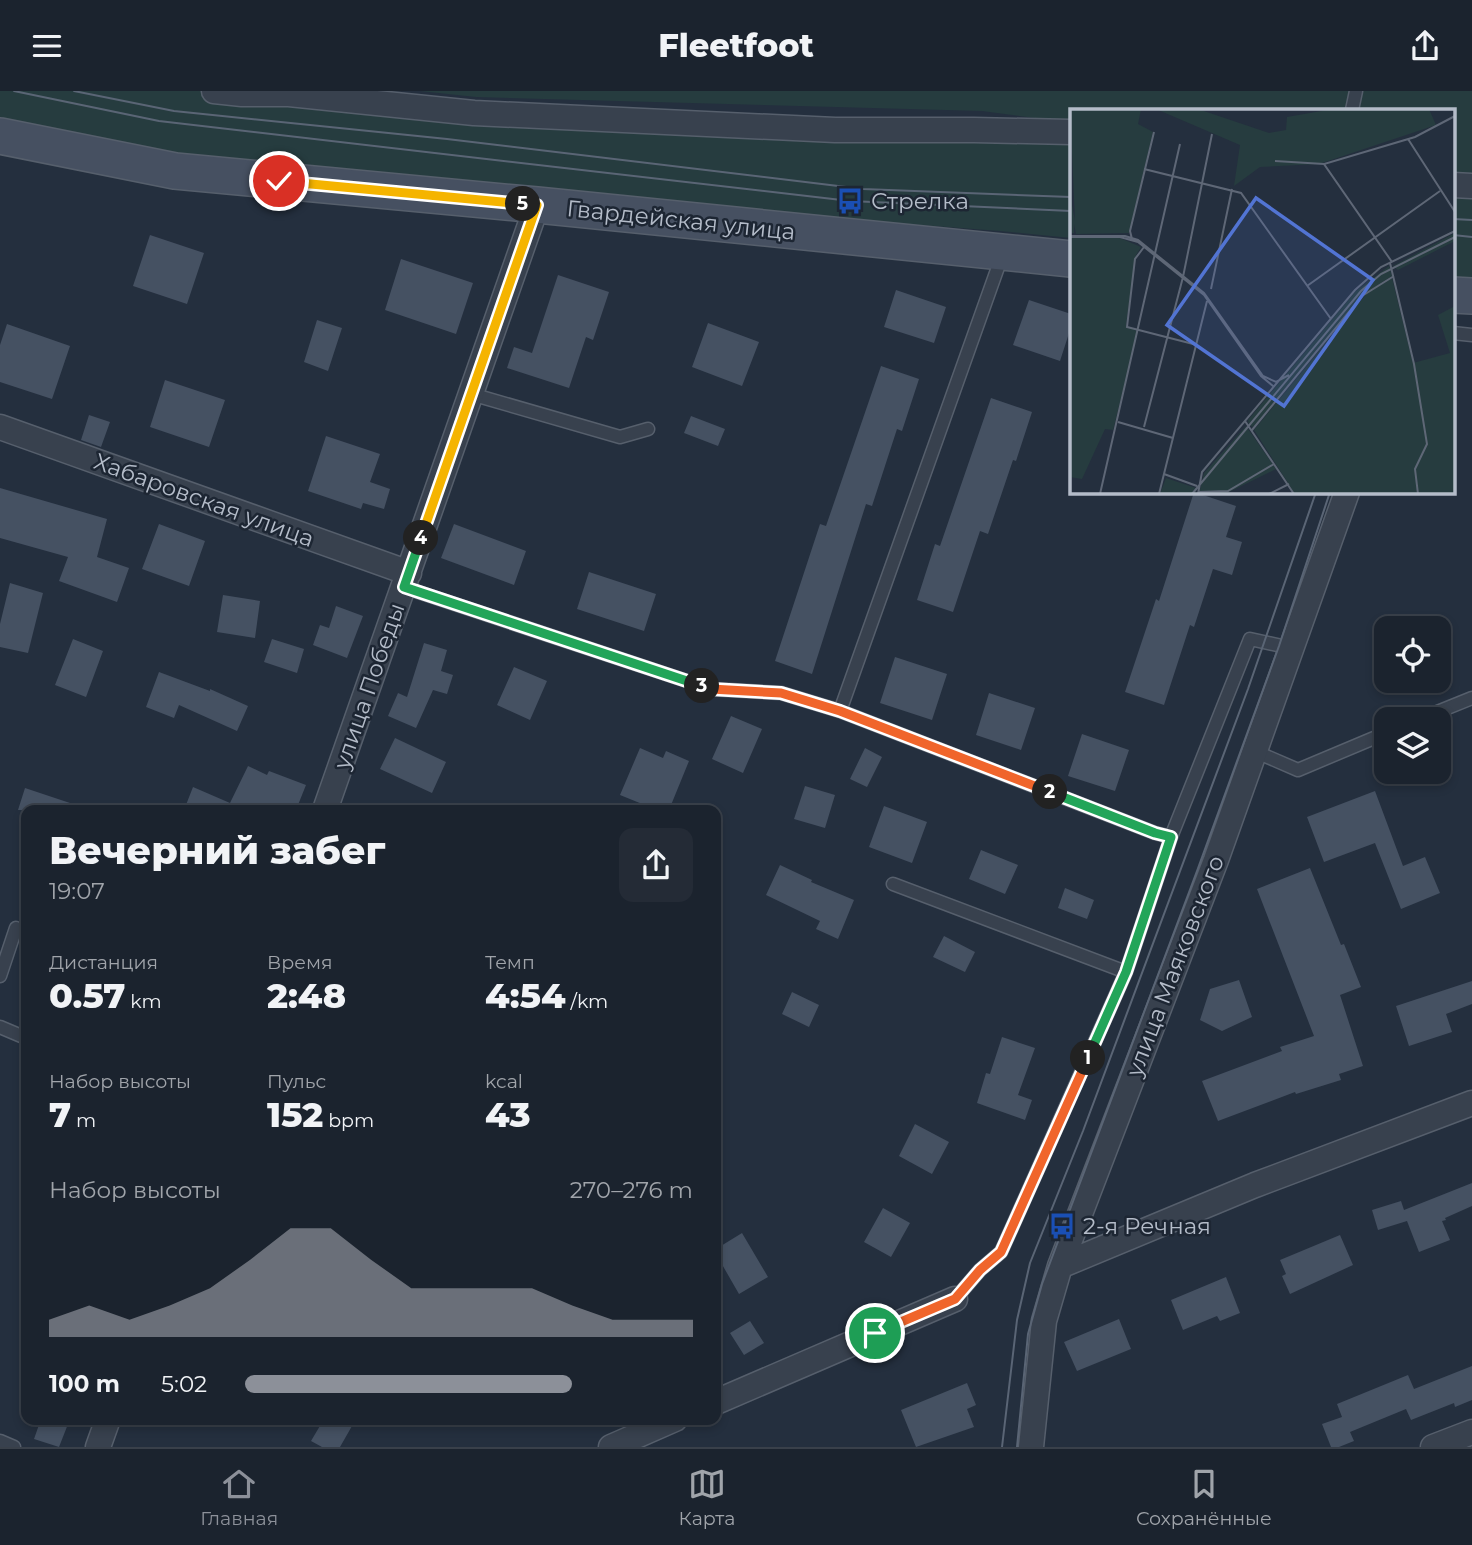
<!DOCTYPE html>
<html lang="ru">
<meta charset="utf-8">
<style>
body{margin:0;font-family:Montserrat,sans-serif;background:#242b36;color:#f1f3f6;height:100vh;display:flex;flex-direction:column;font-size:26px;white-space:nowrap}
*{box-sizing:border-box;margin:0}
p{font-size:23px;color:#a0a4aa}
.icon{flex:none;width:38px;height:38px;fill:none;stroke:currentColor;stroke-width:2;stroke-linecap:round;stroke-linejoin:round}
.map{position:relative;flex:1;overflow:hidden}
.sheet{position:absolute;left:21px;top:714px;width:700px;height:620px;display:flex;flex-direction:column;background:#1b232e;border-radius:14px;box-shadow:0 4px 10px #0003,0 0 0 2px #39404a}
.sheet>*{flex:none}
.controls{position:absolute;left:1374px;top:525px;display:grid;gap:14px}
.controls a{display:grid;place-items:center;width:77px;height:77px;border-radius:14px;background:#1b232e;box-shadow:0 4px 10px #0003,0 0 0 2px #39404a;font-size:35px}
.pin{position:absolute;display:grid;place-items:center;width:60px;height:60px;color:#fff;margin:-30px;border:4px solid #fff;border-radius:50%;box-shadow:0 2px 7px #0007}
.km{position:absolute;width:35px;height:35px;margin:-18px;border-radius:50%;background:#222;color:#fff;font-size:19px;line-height:35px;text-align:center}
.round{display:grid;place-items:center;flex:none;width:74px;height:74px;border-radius:14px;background:#242b36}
.head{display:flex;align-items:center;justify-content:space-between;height:119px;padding:0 28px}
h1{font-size:38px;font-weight:800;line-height:52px}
.stats{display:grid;grid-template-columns:repeat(3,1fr);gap:10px;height:119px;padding:7px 28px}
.stats div{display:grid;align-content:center}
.stats b{font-size:35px;font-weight:800}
.stats small{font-size:19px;font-weight:400}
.stats p{font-size:19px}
.chart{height:196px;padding:14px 28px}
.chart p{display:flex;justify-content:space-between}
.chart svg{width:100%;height:126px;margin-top:7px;fill:#8c9099;opacity:.7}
ul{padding:0 28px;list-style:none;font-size:23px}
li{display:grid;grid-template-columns:112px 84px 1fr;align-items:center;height:52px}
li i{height:18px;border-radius:9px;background:#8c9099}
header{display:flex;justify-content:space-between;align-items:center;height:91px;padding:0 28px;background:#1b232e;font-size:32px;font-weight:800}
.tab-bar{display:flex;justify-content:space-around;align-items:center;height:98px;border-top:2px solid #39404a;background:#1b232e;font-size:19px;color:#a0a4aa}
.tab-bar a{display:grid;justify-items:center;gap:4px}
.tab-bar .selected{color:#8c9099}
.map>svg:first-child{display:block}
.green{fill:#263c3f}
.building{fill:#455162}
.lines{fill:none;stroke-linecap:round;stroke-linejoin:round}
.service-casing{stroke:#565f6c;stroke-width:15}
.minor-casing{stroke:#565f6c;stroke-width:27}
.secondary-casing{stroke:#565f6c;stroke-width:38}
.service{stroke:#38414e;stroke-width:12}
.minor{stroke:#38414e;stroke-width:24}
.secondary{stroke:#465061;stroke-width:35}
.tram{stroke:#5a6575;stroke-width:2}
.split-1-casing{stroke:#fff;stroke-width:14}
.split-2-casing{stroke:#fff;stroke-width:14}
.split-3-casing{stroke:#fff;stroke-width:14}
.split-4-casing{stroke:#fff;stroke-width:14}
.split-5-casing{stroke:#fff;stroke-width:14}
.split-6-casing{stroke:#fff;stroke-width:14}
.split-1{stroke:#f0652b;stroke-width:9}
.split-2{stroke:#22a559;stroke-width:9}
.split-3{stroke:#f0652b;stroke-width:9}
.split-4{stroke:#22a559;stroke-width:9}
.split-5{stroke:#f5b400;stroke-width:9}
.split-6{stroke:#f5b400;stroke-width:9}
.labels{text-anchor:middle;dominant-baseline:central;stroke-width:5;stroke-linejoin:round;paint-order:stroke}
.poi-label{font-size:23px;fill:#b4bcc9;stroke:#1d2633;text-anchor:start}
.street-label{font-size:23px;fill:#b4bcc9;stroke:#1d2633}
.inset-road{fill:none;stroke:#5e6776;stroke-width:2}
.view{fill:#5274d3;fill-opacity:0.15;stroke:#5274d3;stroke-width:3.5}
.inset-edge{fill:none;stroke:#b4bcc9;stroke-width:3.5}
</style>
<header><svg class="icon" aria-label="menu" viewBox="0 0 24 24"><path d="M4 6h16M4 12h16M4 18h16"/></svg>Fleetfoot<svg class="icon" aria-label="share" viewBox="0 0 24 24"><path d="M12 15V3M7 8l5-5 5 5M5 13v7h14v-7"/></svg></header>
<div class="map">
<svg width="1472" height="1356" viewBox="0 0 1472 1356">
<rect width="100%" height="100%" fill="#242f3e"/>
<path class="green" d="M 0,0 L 263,0 L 1071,49 L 1071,147 L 1000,140 L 538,105 L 174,67 L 0,32 Z
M 420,0 L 1472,0 L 1472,83 L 1453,83 L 1453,19 L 1071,19 L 1071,32 L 982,20 L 476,6 Z
M 1453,101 L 1472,102 L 1472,187 L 1453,186 Z"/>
<path class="building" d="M 150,144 L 204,162 L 187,213 L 133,195 Z
M 401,168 L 473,192 L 456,243 L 385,219 Z
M 558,184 L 609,201 L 593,249 L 586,246 L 569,297 L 507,277 L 514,256 L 532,262 Z
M 896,199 L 946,216 L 934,252 L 884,236 Z
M 1029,209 L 1071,223 L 1071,236 L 1060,270 L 1013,254 Z
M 317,229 L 342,237 L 328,280 L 304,271 Z
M 708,232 L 759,251 L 742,295 L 692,276 Z
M 7,233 L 70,255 L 52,308 L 0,291 L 0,254 Z
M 881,275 L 919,288 L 902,340 L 897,338 L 872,415 L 866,413 L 812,583 L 775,570 L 820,433 L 826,435 Z
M 165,289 L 225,309 L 209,356 L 150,336 Z
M 991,307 L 1032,321 L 1016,370 L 1013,369 L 988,443 L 980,440 L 953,521 L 917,509 L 935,453 L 940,455 Z
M 89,324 L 110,331 L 101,356 L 81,349 Z
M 691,325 L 725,338 L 718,355 L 684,342 Z
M 326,345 L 380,363 L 370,391 L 390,398 L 384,418 L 363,412 L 361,418 L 308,400 Z
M 0,397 L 107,428 L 97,466 L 129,477 L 117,511 L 59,490 L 68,466 L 0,447 Z
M 1194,401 L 1236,415 L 1226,446 L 1242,451 L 1232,484 L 1213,478 L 1194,536 L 1190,534 L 1164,614 L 1125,601 L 1156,508 L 1159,510 Z
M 159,433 L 205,450 L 189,495 L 142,478 Z
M 454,433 L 526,460 L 514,494 L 441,467 Z
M 589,481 L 656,503 L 644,540 L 577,518 Z
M 10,492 L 43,502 L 28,562 L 0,556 L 0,533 Z
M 223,504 L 260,510 L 255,547 L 217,541 Z
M 336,515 L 363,525 L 347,567 L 313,554 L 320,534 L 329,537 Z
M 73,548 L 103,560 L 86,606 L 55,594 Z
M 272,548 L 304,558 L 297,582 L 264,571 Z
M 424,552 L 447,559 L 441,580 L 453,584 L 447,603 L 433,599 L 416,637 L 388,625 L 398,602 L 407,606 Z
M 895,566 L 947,583 L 932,629 L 880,612 Z
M 514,576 L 547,590 L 530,629 L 497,614 Z
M 159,581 L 210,600 L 210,598 L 248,615 L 237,640 L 179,614 L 174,627 L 146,616 Z
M 989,602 L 1035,617 L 1021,659 L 976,644 Z
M 731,625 L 762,638 L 743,682 L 712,668 Z
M 1082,643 L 1129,659 L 1115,700 L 1068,685 Z
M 395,647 L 446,671 L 432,702 L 380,678 Z
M 640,657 L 663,667 L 666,660 L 689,670 L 669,719 L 657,719 L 620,704 Z
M 865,657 L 882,666 L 867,696 L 850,688 Z
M 248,675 L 267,684 L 269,680 L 306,694 L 296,719 L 184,719 L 193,696 L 230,712 Z
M 805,695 L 835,704 L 825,737 L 794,728 Z
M 25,697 L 82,716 L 81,719 L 18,719 Z
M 1375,700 L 1403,775 L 1425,766 L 1440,802 L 1401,818 L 1375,752 L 1324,771 L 1307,726 Z
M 884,715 L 927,731 L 912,772 L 869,756 Z
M 981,759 L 1018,774 L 1005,803 L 969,788 Z
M 780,774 L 812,789 L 811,791 L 854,809 L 838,848 L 816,838 L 820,830 L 766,804 Z
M 1310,777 L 1341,854 L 1344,853 L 1361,896 L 1340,904 L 1363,975 L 1339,983 L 1341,989 L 1296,1003 L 1295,1001 L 1218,1030 L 1202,990 L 1282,960 L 1280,956 L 1314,945 L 1257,798 Z
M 1065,797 L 1094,809 L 1087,828 L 1058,817 Z
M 944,845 L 975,861 L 965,881 L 933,866 Z
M 1239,889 L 1252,926 L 1222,940 L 1200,929 L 1210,898 Z
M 1472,890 L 1472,913 L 1446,923 L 1452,941 L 1409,955 L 1396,915 Z
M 792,901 L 819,914 L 809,936 L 782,923 Z
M 1002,946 L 1035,957 L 1018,1004 L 1032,1009 L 1025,1029 L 977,1012 L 986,982 L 990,983 Z
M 915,1033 L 949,1051 L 932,1083 L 899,1065 Z
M 1472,1092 L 1472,1115 L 1445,1127 L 1446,1129 L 1442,1130 L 1450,1149 L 1419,1161 L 1407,1130 L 1378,1139 L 1372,1119 L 1401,1110 L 1404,1119 Z
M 883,1117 L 910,1132 L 891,1166 L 864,1151 Z
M 742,1142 L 768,1186 L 739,1203 L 716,1163 L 716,1158 Z
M 1340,1144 L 1353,1174 L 1290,1203 L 1282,1185 L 1286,1183 L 1280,1169 Z
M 1226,1186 L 1240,1222 L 1220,1230 L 1217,1225 L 1183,1239 L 1171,1209 Z
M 1119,1228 L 1131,1258 L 1077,1280 L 1064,1251 Z
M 750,1230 L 764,1252 L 744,1264 L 730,1242 Z
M 1472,1275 L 1472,1309 L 1455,1316 L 1454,1312 L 1411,1329 L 1406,1318 L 1350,1341 L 1354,1350 L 1339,1356 L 1331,1356 L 1322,1333 L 1342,1326 L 1337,1313 L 1408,1284 L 1414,1298 Z
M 967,1292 L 976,1314 L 967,1318 L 974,1336 L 916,1356 L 901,1319 Z
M 41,1328 L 70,1328 L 59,1356 L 34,1348 Z
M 324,1328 L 356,1328 L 340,1356 L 322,1356 L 311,1350 Z"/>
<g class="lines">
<g class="service-casing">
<path id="service" d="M 1352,19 L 1356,0
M 1453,242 L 1472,244
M 471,303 L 620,346 L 648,338
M 403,496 L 711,598 L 781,602 L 840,620 L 1155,742 L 1171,746
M 840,620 L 1002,165
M 1420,628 L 1472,607
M 1254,660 L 1298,679 L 1386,642
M 893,793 L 1126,881
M 0,885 L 16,837
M 0,936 L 26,947
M 955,1208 L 980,1179 L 1001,1161 L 1126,881 L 1171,746 L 1250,548 L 1291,557
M 0,1350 L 14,1356"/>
</g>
<g class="minor-casing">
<path id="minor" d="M 214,0 L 242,3 L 289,3 L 474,22 L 835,39 L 974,39 L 1071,41
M 1453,94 L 1472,95
M 0,336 L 409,482
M 325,719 L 537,114
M 1060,1175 L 1255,1094 L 1472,1012
M 716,1311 L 955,1208
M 98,1356 L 108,1328
M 611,1356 L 675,1328
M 1031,1356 L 1044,1230 L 1060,1175 L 1216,769 L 1347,401
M 1433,1356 L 1472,1341"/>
</g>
<g class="secondary-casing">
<path id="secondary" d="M 0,45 L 175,80 L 537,114 L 1071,168
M 1453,204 L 1472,205"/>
</g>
<use href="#service" class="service"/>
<use href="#minor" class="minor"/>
<use href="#secondary" class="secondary"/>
<path class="tram" d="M 14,0 L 159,30 L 850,110 L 1071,120
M 74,0 L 174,20 L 447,48 L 863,98 L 1071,106
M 1453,128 L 1472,129
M 1453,144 L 1472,146
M 1002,1356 L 1017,1229 L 1030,1172 L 1083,1040 L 1248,598 L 1316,401
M 1017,1356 L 1028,1243 L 1042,1193 L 1197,780 L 1279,555 L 1330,401"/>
</g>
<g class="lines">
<g class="split-1-casing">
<path id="split-1" d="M 875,1242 L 955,1208 L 980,1179 L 1001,1161 L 1088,967"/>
</g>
<g class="split-2-casing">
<path id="split-2" d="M 1050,701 L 1155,742 L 1171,746 L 1126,881 L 1088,967"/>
</g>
<g class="split-3-casing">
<path id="split-3" d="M 702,595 L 711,598 L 781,602 L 840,620 L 1050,701"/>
</g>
<g class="split-4-casing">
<path id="split-4" d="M 421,447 L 404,496 L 702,595"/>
</g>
<g class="split-5-casing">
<path id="split-5" d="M 421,447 L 537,114 L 523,113"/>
</g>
<g class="split-6-casing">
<path id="split-6" d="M 279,90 L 523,113"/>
</g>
<use href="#split-1" class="split-1"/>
<use href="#split-2" class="split-2"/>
<use href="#split-3" class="split-3"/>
<use href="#split-4" class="split-4"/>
<use href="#split-5" class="split-5"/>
<use href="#split-6" class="split-6"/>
</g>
<defs>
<g id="bus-bare" transform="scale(2.1)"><path d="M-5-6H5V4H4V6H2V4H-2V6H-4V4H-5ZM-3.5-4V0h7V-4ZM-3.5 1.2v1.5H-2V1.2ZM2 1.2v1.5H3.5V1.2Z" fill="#1a4fb4" stroke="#1d2633" stroke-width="2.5" paint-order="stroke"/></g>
</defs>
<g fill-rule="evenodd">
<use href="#bus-bare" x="850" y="110"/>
<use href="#bus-bare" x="1062" y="1135"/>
</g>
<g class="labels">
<g class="poi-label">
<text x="871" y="110">Стрелка</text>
<text x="1083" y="1135">2-я Речная</text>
</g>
<g class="street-label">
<text transform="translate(681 129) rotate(6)">Гвардейская улица</text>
<text transform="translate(204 409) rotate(20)">Хабаровская улица</text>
<text transform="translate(369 595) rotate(-71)">улица Победы</text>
<text transform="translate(1175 875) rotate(-69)">улица Маяковского</text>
</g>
</g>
<g transform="translate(1070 18)">
<rect width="385" height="385" fill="#242f3e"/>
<path d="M 0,0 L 71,0 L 68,15 L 83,23 L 59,124 L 6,125 L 4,115 L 4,124 L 0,124 L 0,85 L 5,112 ZM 86,0 L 128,0 L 199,24 L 216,21 L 217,8 L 263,0 L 359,0 L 366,16 L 249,55 L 190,58 L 164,77 L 170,36 ZM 385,124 L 385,132 L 328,161 L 323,157 ZM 0,129 L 50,129 L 71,138 L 66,146 L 56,216 L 68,223 L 43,321 L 35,320 L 12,370 L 0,368 ZM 319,157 L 322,167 L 293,186 L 183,318 L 179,316 L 178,311 L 286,182 ZM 322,169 L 343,254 L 380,244 L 368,206 L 385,197 L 385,385 L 225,385 L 184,321 L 297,184 ZM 176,317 L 206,360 L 155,385 L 129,385 L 134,364 ZM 96,369 L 126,379 L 126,385 L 90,385 Z" fill="#263c3f"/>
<path class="inset-road" d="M 338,30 L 385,103M 205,52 L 254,55M 74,60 L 171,84 L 261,210M 0,127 L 55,127 L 68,131 L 134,184 L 193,267 L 206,273 L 219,266M 0,128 L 50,128 L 68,133 L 134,186 L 191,267 L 203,277M 62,130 L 60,122 L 84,23M 74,138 L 65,150 L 57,218 L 127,236M 322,153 L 254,55 L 345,28 L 385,7M 320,154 L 344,255 L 357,335 L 345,360 L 348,385M 237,177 L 370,82M 141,180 L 162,80M 175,312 L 224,385M 48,313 L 103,329M 74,318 L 113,168 L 142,25M 182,321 L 292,187 L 324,167M 94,365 L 127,377M 129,383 L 158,382 L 204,355M 30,385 L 110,35M 89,385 L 137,192M 122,385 L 291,182 L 311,165 L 385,128M 128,385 L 132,363 L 285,181 L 311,158 L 385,122M 199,385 L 219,375"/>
<path class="view" d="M 186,89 L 303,171 L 214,297 L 97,216 Z"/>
<rect width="385" height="385" class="inset-edge"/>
</g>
</svg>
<div class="controls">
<a><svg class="icon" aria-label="locate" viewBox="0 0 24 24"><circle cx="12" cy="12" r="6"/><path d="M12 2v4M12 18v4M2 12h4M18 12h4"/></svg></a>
<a><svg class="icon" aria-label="layers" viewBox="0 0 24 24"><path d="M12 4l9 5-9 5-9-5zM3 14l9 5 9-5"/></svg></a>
</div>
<div class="pin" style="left:875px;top:1242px;background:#1e9e55"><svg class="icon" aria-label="arrive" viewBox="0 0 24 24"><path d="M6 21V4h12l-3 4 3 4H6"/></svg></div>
<div class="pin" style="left:279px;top:90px;background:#d93025"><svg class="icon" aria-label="check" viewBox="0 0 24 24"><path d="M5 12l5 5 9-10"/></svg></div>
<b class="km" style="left:1088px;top:967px">1</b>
<b class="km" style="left:1050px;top:701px">2</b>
<b class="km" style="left:702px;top:595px">3</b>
<b class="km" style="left:421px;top:447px">4</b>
<b class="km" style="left:523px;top:113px">5</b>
<section class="sheet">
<div class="head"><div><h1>Вечерний забег</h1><p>19:07</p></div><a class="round"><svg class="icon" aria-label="share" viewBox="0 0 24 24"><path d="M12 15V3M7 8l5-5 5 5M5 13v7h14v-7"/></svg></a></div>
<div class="stats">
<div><p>Дистанция</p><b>0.57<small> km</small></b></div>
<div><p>Время</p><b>2:48</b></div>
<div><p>Темп</p><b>4:54<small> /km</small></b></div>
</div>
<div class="stats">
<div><p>Набор высоты</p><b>7<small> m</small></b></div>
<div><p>Пульс</p><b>152<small> bpm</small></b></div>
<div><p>kcal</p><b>43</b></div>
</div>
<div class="chart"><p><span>Набор высоты</span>270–276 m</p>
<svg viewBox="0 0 160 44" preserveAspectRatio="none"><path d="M0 44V38L10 33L20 38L30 33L40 27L50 17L60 6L70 6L80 17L90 27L100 27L110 27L120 27L130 33L140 38L150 38L160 38V44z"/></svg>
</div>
<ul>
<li><b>100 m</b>5:02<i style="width:73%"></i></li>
</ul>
</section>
</div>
<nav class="tab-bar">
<a class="selected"><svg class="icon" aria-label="home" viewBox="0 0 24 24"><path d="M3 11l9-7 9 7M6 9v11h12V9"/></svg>Главная</a>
<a><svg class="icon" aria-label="map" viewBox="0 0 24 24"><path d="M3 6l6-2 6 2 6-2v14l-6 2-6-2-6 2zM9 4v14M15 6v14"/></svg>Карта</a>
<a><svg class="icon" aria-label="saved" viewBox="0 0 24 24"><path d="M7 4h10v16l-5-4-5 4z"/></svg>Сохранённые</a>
</nav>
